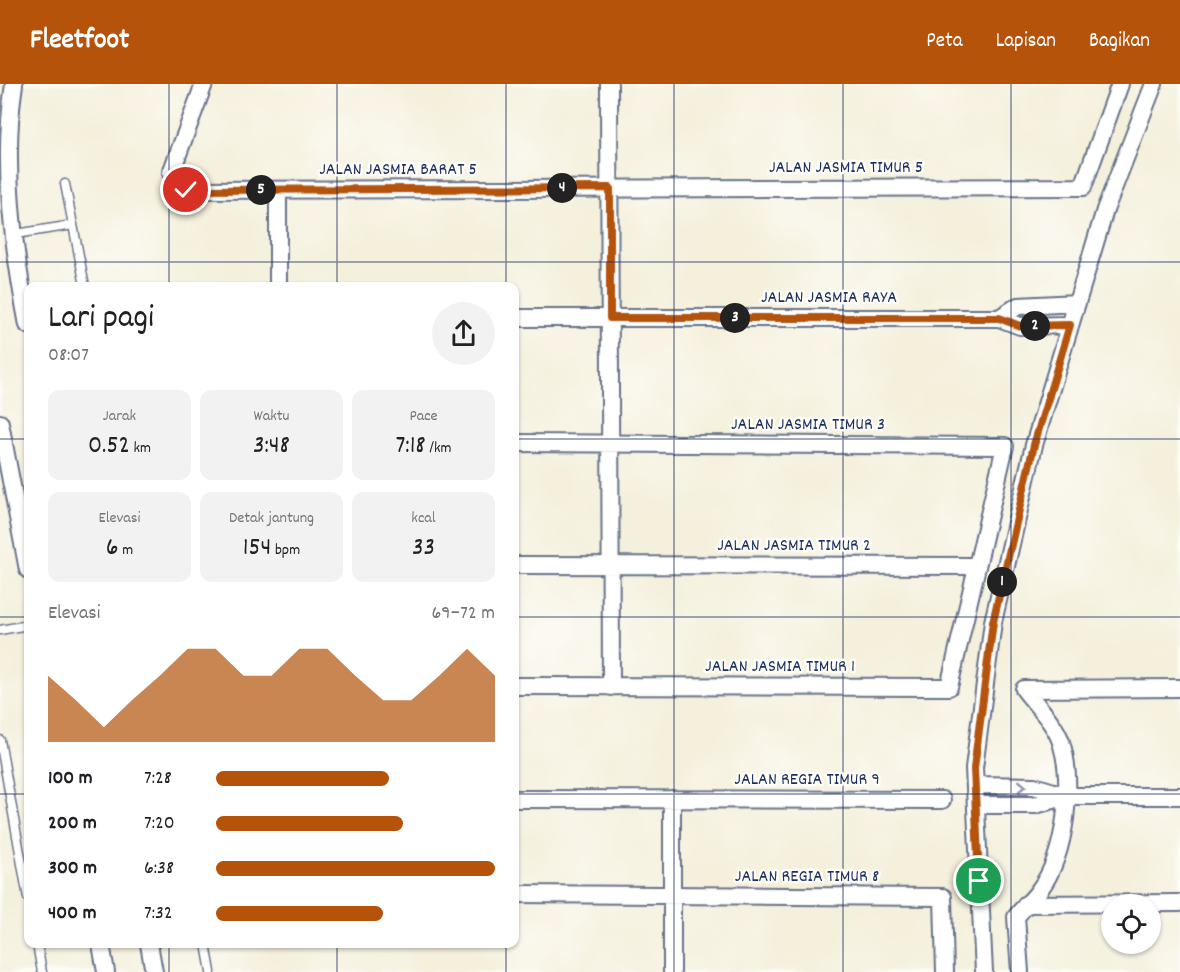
<!DOCTYPE html>
<html lang="id">
<meta charset="utf-8">
<style>
body{margin:0;font-family:Dekko,sans-serif;background:#f2f2f2;color:#202124;height:100vh;display:flex;flex-direction:column;font-size:22px;white-space:nowrap}
*{box-sizing:border-box;margin:0}
p{font-size:20px;color:#757577}
.icon{flex:none;width:33px;height:33px;fill:none;stroke:currentColor;stroke-width:2;stroke-linecap:round;stroke-linejoin:round}
.map{position:relative;flex:1;overflow:hidden}
.details{position:absolute;left:24px;top:198px;width:495px;height:666px;display:flex;flex-direction:column;background:#fff;border-radius:12px;box-shadow:0 2px 4px #0004}
.details>*{flex:none}
.fabs{position:absolute;left:1101px;top:810px;display:grid;gap:12px}
.fabs a{display:grid;place-items:center;width:60px;height:60px;border-radius:50%;background:#fff;box-shadow:0 2px 4px #0004;font-size:30px}
.pin{position:absolute;display:grid;place-items:center;width:51px;height:51px;color:#fff;margin:-26px;border:3px solid #fff;border-radius:50%;box-shadow:0 2px 6px #0007}
.km{position:absolute;width:30px;height:30px;margin:-15px;border-radius:50%;background:#222;color:#fff;font-size:16px;line-height:30px;text-align:center}
.round{display:grid;place-items:center;flex:none;width:63px;height:63px;border-radius:32px;background:#f2f2f2}
.head{display:flex;align-items:center;justify-content:space-between;height:102px;padding:0 24px}
h1{font-size:33px;font-weight:600;line-height:45px}
.metrics{display:grid;grid-template-columns:repeat(3,1fr);gap:9px;height:102px;padding:6px 24px}
.metrics div{display:grid;align-content:center;border-radius:12px;background:#f2f2f2;text-align:center}
.metrics b{font-size:26px;font-weight:600}
.metrics small{font-size:16px;font-weight:400}
.metrics p{font-size:16px}
.chart{height:168px;padding:12px 24px}
.chart p{display:flex;justify-content:space-between}
.chart svg{width:100%;height:108px;margin-top:6px;fill:#b45309;opacity:.7}
ul{padding:0 24px;list-style:none;font-size:20px}
li{display:grid;grid-template-columns:96px 72px 1fr;align-items:center;height:45px}
li i{height:15px;border-radius:8px;background:#b45309}
header{display:flex;align-items:center;gap:36px;box-sizing:border-box;height:84px;padding:0 30px;background:#b45309;color:#fff}
header strong{font-size:28px}
nav{display:flex;gap:33px;margin-inline-start:auto;font-size:21px}
.map>svg:first-child{display:block}
.lines{fill:none;stroke-linecap:round;stroke-linejoin:round}
.lane-casing{stroke:#67738a;stroke-width:11}
.street-casing{stroke:#67738a;stroke-width:20}
.lane{stroke:#fff;stroke-width:8}
.street{stroke:#fff;stroke-width:16}
.oneway{stroke:#8d97ae}
.route-casing{stroke:#fff;stroke-width:12}
.route{stroke:#b45309;stroke-width:8}
.grid{fill:none;stroke:#1b2f5e;stroke-width:1.5;stroke-opacity:0.55}
.labels{text-anchor:middle;dominant-baseline:central;stroke-width:5;stroke-linejoin:round;paint-order:stroke}
.street-label{font-size:18px;fill:#1b2f5e;stroke:#fdfcf7}
</style>
<header>
<strong>Fleetfoot</strong>
<nav><a>Peta</a><a>Lapisan</a><a>Bagikan</a></nav>
</header>
<div class="map">
<svg width="1180" height="888" viewBox="0 0 1180 888">
<rect width="100%" height="100%" fill="#fdfcf7"/>
<filter id="ink" filterUnits="userSpaceOnUse"><feTurbulence type="fractalNoise" baseFrequency=".0167" numOctaves="2"/><feDisplacementMap in="SourceGraphic" scale="12" xChannelSelector="R" yChannelSelector="G"/><feConvolveMatrix kernelMatrix="1 2 1 2 8 2 1 2 1" color-interpolation-filters="sRGB"/></filter>
<filter id="wash" filterUnits="userSpaceOnUse"><feTurbulence type="fractalNoise" baseFrequency=".008" numOctaves="4" result="noise"/><feDisplacementMap in="SourceGraphic" scale="24" xChannelSelector="R" yChannelSelector="G"/><feGaussianBlur stdDeviation="1.35" result="paint"/><feColorMatrix in="noise" values="0 0 0 0 0 0 0 0 0 0 0 0 0 0 0 0 0 1.4 0 .05"/><feComposite in="paint" operator="in"/></filter>
<g filter="url(#wash)">
<rect width="100%" height="100%" fill="#f4f0dc"/>
</g>
<g filter="url(#ink)">
<g class="lines">
<g class="lane-casing">
<path id="lane" d="M 65,100 L 85,202
M 16,150 L 73,141
M 0,546 L 28,541
M 0,656 L 28,814
M 37,860 L 42,888
M 206,860 L 211,888"/>
</g>
<g class="street-casing">
<path id="street" d="M 14,0 C 2,79 13,163 28,241
M 204,0 L 171,89 L 176,102 L 186,106 L 1083,103 L 1120,0
M 609,0 L 611,603
M 278,106 L 278,202
M 514,234 L 999,234 L 1020,242 L 1070,241
M 999,234 L 1018,222 L 1077,219
M 0,339 L 28,486
M 514,359 L 1005,362 L 949,603 L 514,602
M 514,481 L 977,482
M 1024,605 L 1180,604
M 975,701 L 1034,702 L 1067,712
M 514,715 L 942,716
M 672,715 L 672,888
M 976,721 L 1035,721 L 1068,712 L 1180,712
M 514,810 L 943,813 L 945,888
M 1026,820 L 1180,819
M 101,860 L 106,888
M 149,860 L 154,888
M 984,888 L 974,684 L 993,538 L 1034,361 L 1105,126 L 1154,0
M 1020,888 L 1016,833 C 1023,823 1034,815 1040,805 C 1066,770 1074,699 1061,658 C 1055,639 1035,620 1024,605"/>
</g>
<use href="#lane" class="lane"/>
<use href="#street" class="street"/>
</g>
<defs><path id="oneway-chevron" d="M-2-3.5L2.5 0L-2 3.5" fill="none" stroke-width="1.6" stroke-linecap="round" stroke-linejoin="round" transform="scale(1.5)"/></defs>
<use class="oneway" href="#oneway-chevron" transform="translate(1022 702) rotate(1)"/>
</g>
<g class="lines" filter="url(#ink)">
<g class="route-casing">
<path id="route" d="M 186,106 L 610,104 L 610,234 L 999,234 L 1020,242 L 1070,241 L 1034,361 L 993,538 L 974,684 L 979,797"/>
</g>
<use href="#route" class="route"/>
</g>
<path class="grid" d="M 169,0 L 169,202M 337,0 L 337,202M 506,0 L 506,202M 674,0 L 674,888M 843,0 L 843,888M 1011,0 L 1011,888M 0,178 L 1180,178M 0,355 L 28,355M 514,355 L 1180,355M 0,533 L 28,533M 514,533 L 1180,533M 0,710 L 28,710M 514,710 L 1180,710M 169,860 L 169,888M 337,860 L 337,888M 506,860 L 506,888"/>
<g class="labels">
<g class="street-label">
<text x="846" y="84">JALAN JASMIA TIMUR 5</text>
<text x="398" y="86">JALAN JASMIA BARAT 5</text>
<text x="829" y="214">JALAN JASMIA RAYA</text>
<text x="808" y="341">JALAN JASMIA TIMUR 3</text>
<text x="794" y="462">JALAN JASMIA TIMUR 2</text>
<text x="780" y="583">JALAN JASMIA TIMUR 1</text>
<text x="807" y="696">JALAN REGIA TIMUR 9</text>
<text x="807" y="793">JALAN REGIA TIMUR 8</text>
</g>
</g>
</svg>
<div class="fabs">
<a><svg class="icon" aria-label="locate" viewBox="0 0 24 24"><circle cx="12" cy="12" r="6"/><path d="M12 2v4M12 18v4M2 12h4M18 12h4"/></svg></a>
</div>
<div class="pin" style="left:979px;top:797px;background:#1e9e55"><svg class="icon" aria-label="arrive" viewBox="0 0 24 24"><path d="M6 21V4h12l-3 4 3 4H6"/></svg></div>
<div class="pin" style="left:186px;top:106px;background:#d93025"><svg class="icon" aria-label="check" viewBox="0 0 24 24"><path d="M5 12l5 5 9-10"/></svg></div>
<b class="km" style="left:1002px;top:498px">1</b>
<b class="km" style="left:1035px;top:242px">2</b>
<b class="km" style="left:735px;top:234px">3</b>
<b class="km" style="left:562px;top:104px">4</b>
<b class="km" style="left:261px;top:106px">5</b>
<section class="details">
<div class="head"><div><h1>Lari pagi</h1><p>08:07</p></div><a class="round"><svg class="icon" aria-label="share" viewBox="0 0 24 24"><path d="M12 15V3M7 8l5-5 5 5M5 13v7h14v-7"/></svg></a></div>
<div class="metrics">
<div><p>Jarak</p><b>0.52<small> km</small></b></div>
<div><p>Waktu</p><b>3:48</b></div>
<div><p>Pace</p><b>7:18<small> /km</small></b></div>
</div>
<div class="metrics">
<div><p>Elevasi</p><b>6<small> m</small></b></div>
<div><p>Detak jantung</p><b>154<small> bpm</small></b></div>
<div><p>kcal</p><b>33</b></div>
</div>
<div class="chart"><p><span>Elevasi</span>69–72 m</p>
<svg viewBox="0 0 160 44" preserveAspectRatio="none"><path d="M0 44V17L10 27L20 38L30 27L40 17L50 6L60 6L70 17L80 17L90 6L100 6L110 17L120 27L130 27L140 17L150 6L160 17V44z"/></svg>
</div>
<ul>
<li><b>100 m</b>7:28<i style="width:62%"></i></li>
<li><b>200 m</b>7:20<i style="width:67%"></i></li>
<li><b>300 m</b>6:38<i style="width:100%"></i></li>
<li><b>400 m</b>7:32<i style="width:60%"></i></li>
</ul>
</section>
</div>
